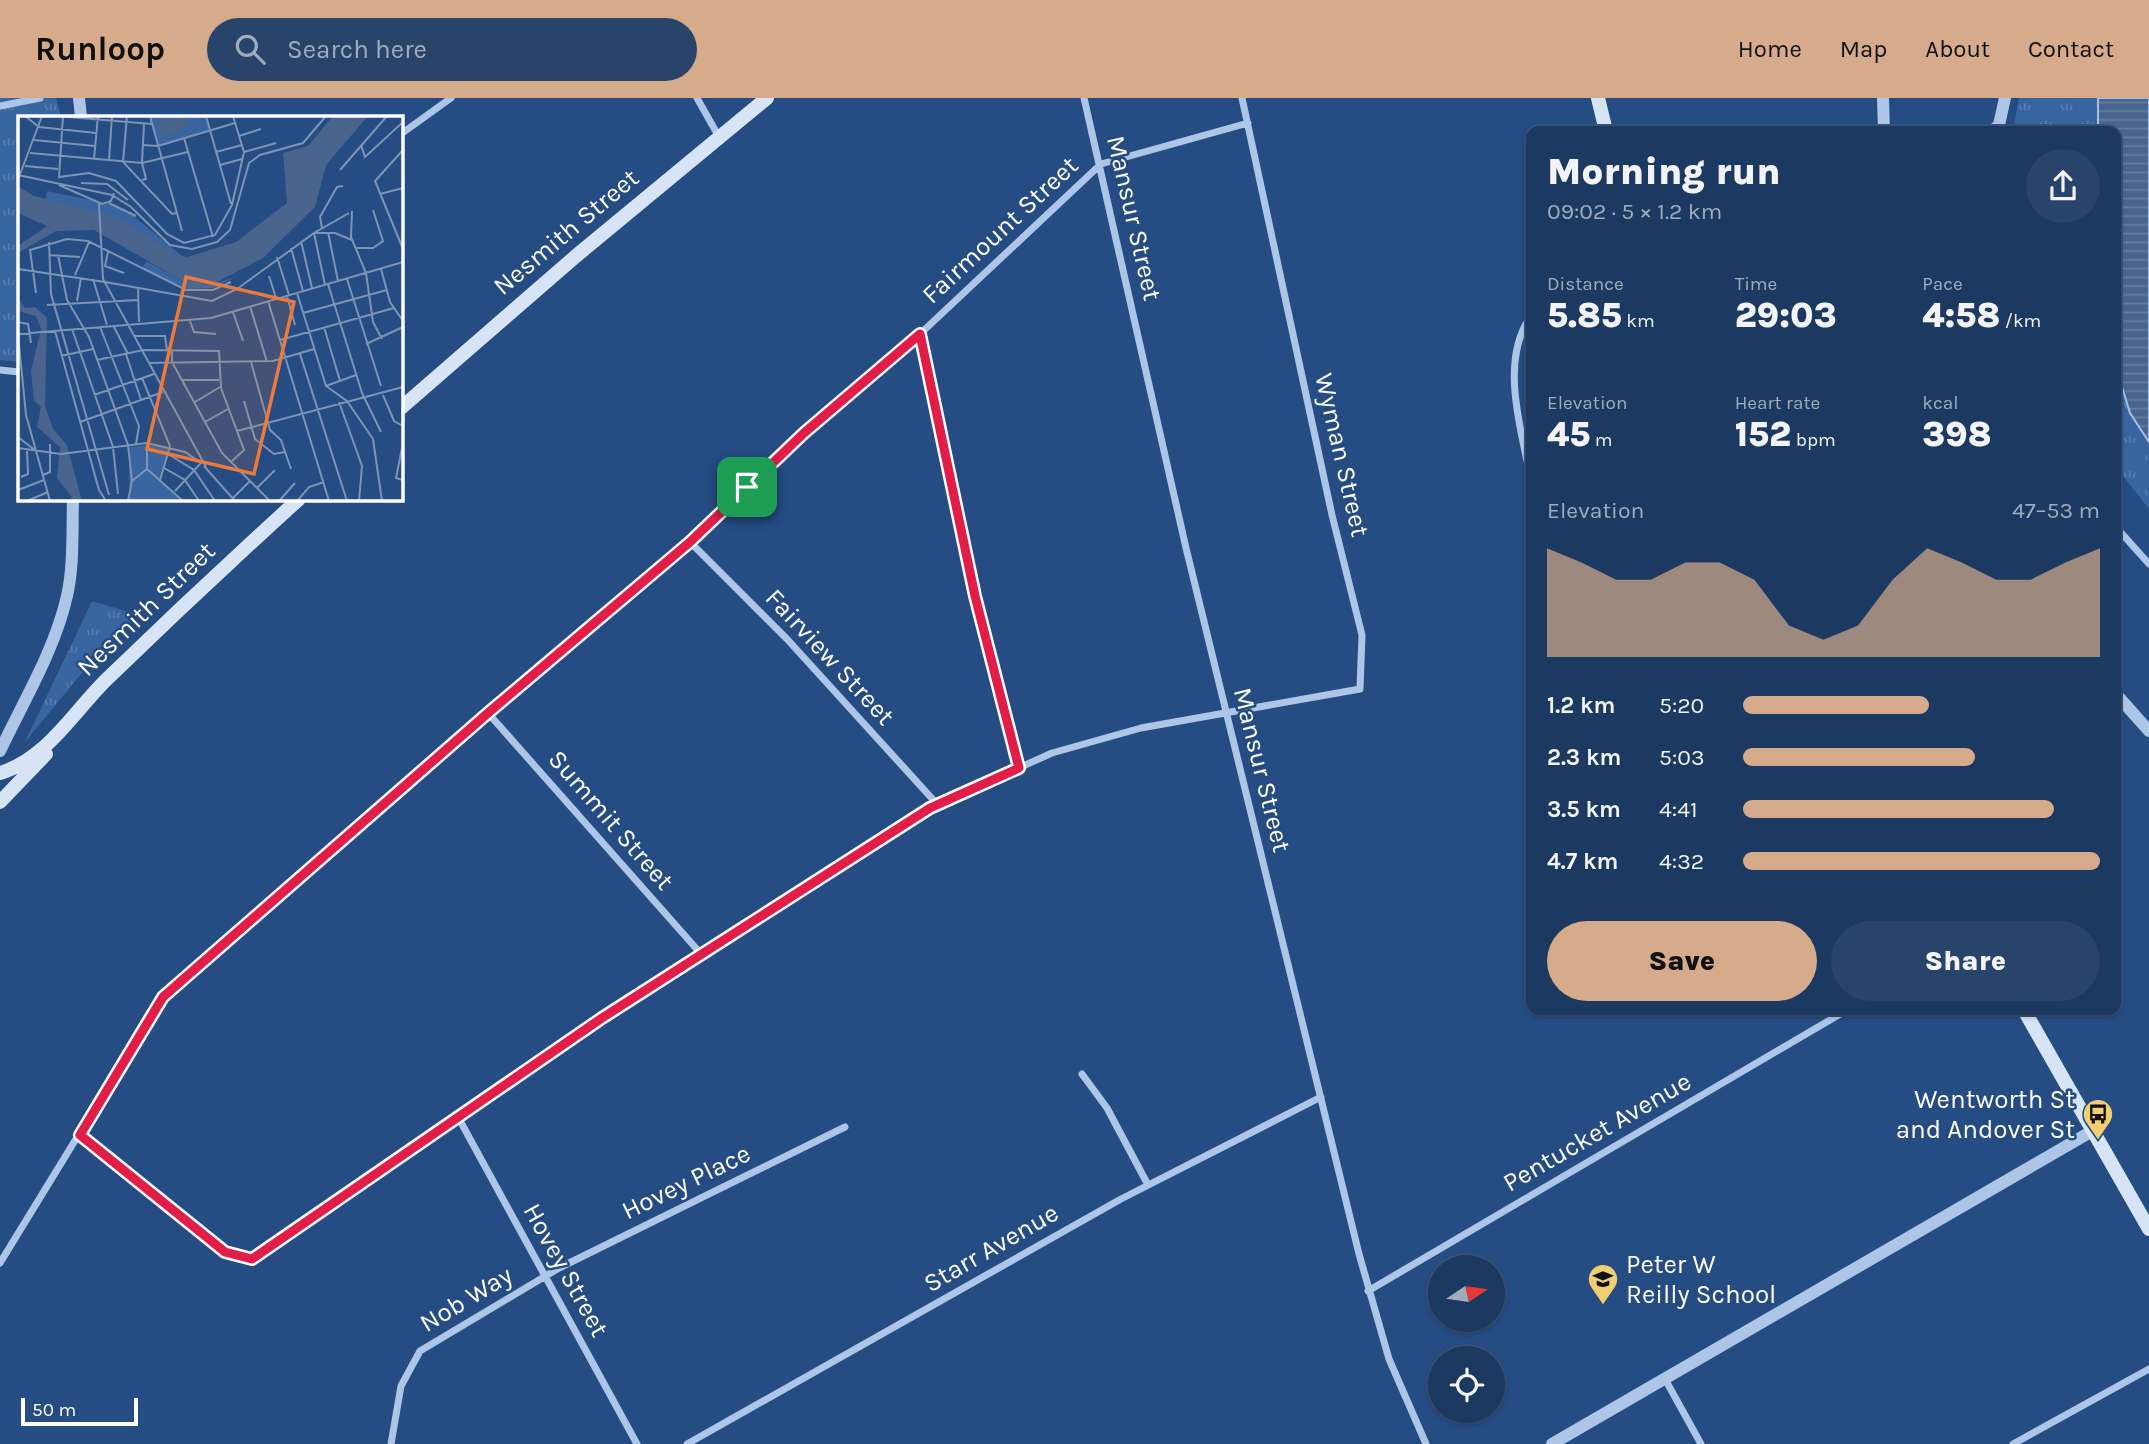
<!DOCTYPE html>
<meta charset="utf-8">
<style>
body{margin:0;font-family:Karla,sans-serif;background:#29446b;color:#f1f3f6;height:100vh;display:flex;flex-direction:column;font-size:26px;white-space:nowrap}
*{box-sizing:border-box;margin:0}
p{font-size:23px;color:#a0acbe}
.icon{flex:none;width:38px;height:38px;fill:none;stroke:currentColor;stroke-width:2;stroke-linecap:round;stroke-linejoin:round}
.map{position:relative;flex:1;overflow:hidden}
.side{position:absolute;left:1526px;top:28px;width:595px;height:889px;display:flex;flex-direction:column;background:#1c3962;border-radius:14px;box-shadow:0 2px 5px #0004,0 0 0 2px #3a5377}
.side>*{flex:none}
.needle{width:46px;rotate:77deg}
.buttons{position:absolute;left:1428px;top:1157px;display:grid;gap:14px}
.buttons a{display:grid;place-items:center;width:77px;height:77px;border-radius:50%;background:#1c3962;box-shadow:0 2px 5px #0004,0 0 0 2px #3a5377;font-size:35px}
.scale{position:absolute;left:21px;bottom:18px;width:117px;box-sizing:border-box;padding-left:7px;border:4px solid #fff;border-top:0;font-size:19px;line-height:24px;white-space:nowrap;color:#fff;-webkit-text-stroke:5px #254c83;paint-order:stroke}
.pin{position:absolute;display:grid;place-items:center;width:60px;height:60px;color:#fff;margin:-30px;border-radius:14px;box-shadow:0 4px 10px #0006}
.round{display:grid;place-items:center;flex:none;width:74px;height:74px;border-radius:37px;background:#29446b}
.summary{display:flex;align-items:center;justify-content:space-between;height:119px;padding:0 21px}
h1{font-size:38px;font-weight:800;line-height:52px}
.metrics{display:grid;grid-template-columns:repeat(3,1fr);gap:10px;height:119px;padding:7px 21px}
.metrics div{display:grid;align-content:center}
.metrics b{font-size:35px;font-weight:800}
.metrics small{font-size:19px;font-weight:400}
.metrics p{font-size:19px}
.chart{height:196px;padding:14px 21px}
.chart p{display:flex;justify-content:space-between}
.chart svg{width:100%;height:126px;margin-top:7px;fill:#d6ab8b;opacity:.7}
.cta{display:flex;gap:14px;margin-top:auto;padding:14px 21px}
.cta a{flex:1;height:80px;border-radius:42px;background:#d6ab8b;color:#111;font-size:28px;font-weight:800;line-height:80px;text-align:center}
.cta a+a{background:#29446b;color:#f1f3f6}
ul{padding:0 21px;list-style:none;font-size:23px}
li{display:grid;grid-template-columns:112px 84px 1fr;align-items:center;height:52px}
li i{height:18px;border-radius:9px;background:#d6ab8b}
header{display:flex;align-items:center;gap:42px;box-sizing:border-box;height:98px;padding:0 35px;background:#d6ab8b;color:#111}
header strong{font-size:33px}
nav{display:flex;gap:38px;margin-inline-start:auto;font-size:24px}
.search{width:490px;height:63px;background:#29446b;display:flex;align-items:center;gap:18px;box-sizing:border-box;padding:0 24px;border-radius:38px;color:#a0acbe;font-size:26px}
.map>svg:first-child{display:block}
.park{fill:url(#park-tufts)}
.water{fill:url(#water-rules);stroke:#a2c1e8;stroke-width:2}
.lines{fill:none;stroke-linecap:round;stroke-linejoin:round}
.minor{stroke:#adc6e7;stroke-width:7}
.tertiary{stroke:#adc6e7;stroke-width:12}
.secondary{stroke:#d7e4f6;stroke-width:14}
.route-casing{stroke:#fff;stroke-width:14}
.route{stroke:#e11d48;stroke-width:9}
.labels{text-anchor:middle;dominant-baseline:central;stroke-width:5;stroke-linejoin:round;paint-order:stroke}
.street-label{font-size:26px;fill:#fff;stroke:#254c83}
.poi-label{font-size:26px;fill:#fff;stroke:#254c83;text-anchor:end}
.inset-road{fill:none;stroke:#7c94b5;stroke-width:2}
.view{fill:#ed7a3d;fill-opacity:0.15;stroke:#ed7a3d;stroke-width:3.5}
.inset-edge{fill:none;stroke:#fff;stroke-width:3.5}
</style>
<header>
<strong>Runloop</strong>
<div class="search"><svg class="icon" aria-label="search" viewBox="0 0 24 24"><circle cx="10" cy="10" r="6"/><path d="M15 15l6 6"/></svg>Search here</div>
<nav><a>Home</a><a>Map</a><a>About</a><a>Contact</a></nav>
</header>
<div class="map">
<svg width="2149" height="1346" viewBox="0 0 2149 1346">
<defs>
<pattern id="park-tufts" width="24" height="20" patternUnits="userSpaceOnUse" patternTransform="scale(1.75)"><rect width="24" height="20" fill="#3965a0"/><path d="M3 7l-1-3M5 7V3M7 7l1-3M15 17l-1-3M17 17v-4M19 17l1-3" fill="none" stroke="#577cae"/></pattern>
<pattern id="water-rules" width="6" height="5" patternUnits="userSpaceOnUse" patternTransform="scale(1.75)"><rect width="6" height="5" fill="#4a658d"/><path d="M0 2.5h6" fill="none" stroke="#657c9e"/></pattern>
</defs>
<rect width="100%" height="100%" fill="#254c83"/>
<path class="park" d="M 0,0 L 56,0 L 61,19 L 19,19 L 19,264 L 0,262 Z
M 2019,0 L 2098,0 L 2098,33 L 2013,33 Z
M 2116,269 L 2130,315 L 2149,344 L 2149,411 L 2116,369 Z
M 92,503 L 139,517 L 81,576 L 25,644 Z"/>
<path class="water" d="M 2098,0 L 2149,0 L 2149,344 L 2130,315 L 2116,269 L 2116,33 L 2098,33 Z"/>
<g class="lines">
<path class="minor" d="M 697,0 L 719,39
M 1084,0 L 1186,450 L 1359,1156 L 1389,1261 L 1426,1346
M 0,8 L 40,0
M 401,36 L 451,0
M 1531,218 C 1499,262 1521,332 1531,381
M 920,236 L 975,498 L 1019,670
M 0,272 L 19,274
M 2116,429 L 2149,466
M 690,444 L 787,541 L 937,706
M 488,615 L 702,857
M 1082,976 L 1107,1010 L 1148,1087
M 458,1019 L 637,1346
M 80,1037 L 224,1154 L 252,1161 L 602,920 L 930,710 L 1052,655 L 1141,630 L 1360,591 L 1362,537 L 1332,417 L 1242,0
M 0,1165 L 163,899 L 488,615 L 690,444 L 804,335 L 920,236 L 1101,66 L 1248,25
M 1368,1193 L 1847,912
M 1665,1281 L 1701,1346
M 391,1346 L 401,1288 L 420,1253 L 559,1170 L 845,1029
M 687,1346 L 1121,1101 L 1321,999
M 2013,1346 L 2149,1271"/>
<path class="tertiary" d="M 79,0 L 81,19
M 1883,0 L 1884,33
M 1992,33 L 1999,27 L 2005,0
M 2116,596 L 2149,633
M 0,653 C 24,602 54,554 67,498 C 74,467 72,433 73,401
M 1552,1346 L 2094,1032"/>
<path class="secondary" d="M 1598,0 L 1606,33
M 401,310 L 576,158 L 767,0
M 0,675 C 47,661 74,613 107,581 C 170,520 234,460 299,401
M 0,704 L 46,656
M 2024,912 L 2149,1131"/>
</g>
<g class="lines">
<g class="route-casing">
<path id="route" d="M 920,236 L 975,498 L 1019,670 L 930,710 L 602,920 L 252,1161 L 225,1154 L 80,1037 L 163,899 L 488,615 L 690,444 L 804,335 Z"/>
</g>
<use href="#route" class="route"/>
</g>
<defs>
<g id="bus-pin" transform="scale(1.575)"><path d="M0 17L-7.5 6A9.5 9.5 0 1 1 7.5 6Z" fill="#f1cf71" stroke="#254c83"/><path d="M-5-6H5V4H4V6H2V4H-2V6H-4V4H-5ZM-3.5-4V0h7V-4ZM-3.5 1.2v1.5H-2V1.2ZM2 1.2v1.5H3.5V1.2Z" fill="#111"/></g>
<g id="school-pin" transform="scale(1.575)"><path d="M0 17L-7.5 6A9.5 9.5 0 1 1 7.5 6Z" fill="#f1cf71" stroke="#254c83"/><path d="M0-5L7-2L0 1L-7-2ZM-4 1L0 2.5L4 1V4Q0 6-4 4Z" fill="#111"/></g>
</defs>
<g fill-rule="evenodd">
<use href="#bus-pin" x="2098" y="1016"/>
<use href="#school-pin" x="1603" y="1181"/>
</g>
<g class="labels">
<g class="street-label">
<text transform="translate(1134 120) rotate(77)">Mansur Street</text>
<text transform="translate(1000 132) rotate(-43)">Fairmount Street</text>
<text transform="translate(566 134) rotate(-40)">Nesmith Street</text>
<text transform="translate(1342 357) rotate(77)">Wyman Street</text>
<text transform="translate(146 511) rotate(-44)">Nesmith Street</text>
<text transform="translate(830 559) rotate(47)">Fairview Street</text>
<text transform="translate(1262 672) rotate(76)">Mansur Street</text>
<text transform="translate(611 722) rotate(49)">Summit Street</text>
<text transform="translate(1597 1034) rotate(-30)">Pentucket Avenue</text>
<text transform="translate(686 1084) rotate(-26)">Hovey Place</text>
<text transform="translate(991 1150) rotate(-30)">Starr Avenue</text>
<text transform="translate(566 1172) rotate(61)">Hovey Street</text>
<text transform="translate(466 1201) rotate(-31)">Nob Way</text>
</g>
<g class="poi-label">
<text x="2075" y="1001">Wentworth St<tspan x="2075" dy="30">and Andover St</tspan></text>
<text x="1626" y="1166" text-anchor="start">Peter W<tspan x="1626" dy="30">Reilly School</tspan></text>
</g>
</g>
<g transform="translate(18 18)">
<rect width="385" height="385" fill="#254c83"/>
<path d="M 131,0 L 188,0 L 192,14 L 140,30 ZM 29,75 L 92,88 L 112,97 L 165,141 L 27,85 ZM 128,145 L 163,164 L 197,167 L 218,161 L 195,172 L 169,173 L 124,153 ZM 131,329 L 150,333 L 141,363 L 163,385 L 111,385 L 111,331 Z" fill="#3965a0"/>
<path d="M 139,0 L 169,0 L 170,7 L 159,17 L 144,21 ZM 315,0 L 350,0 L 308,49 L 297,91 L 245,142 L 197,167 L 163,164 L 76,114 L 38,115 L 0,137 L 0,130 L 29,110 L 0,97 L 0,70 L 16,80 L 101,102 L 157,138 L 169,141 L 218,126 L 269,87 L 265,37 L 290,30 ZM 0,182 L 7,192 L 17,191 L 29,202 L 27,290 L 35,313 L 49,329 L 64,385 L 51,385 L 54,381 L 39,362 L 42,331 L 19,311 L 23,291 L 16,284 L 13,255 L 23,213 L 18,200 L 0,195 Z" fill="#4a658d"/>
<path class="inset-road" d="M 7,0 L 21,11 L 78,17M 38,0 L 134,8M 45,0 L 41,61 L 71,57 L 98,65 L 149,118 L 166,127 L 197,119 L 214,89 L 226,36 L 258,27M 109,0 L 105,46 L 154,98 L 158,97M 132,0 L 164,115M 188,0 L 213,88M 215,0 L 226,36M 221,20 L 243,13M 166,22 L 195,121M 16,24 L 77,30M 125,29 L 140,30 L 217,7M 343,29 L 347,41 L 385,6M 385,34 L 357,65 L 385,133M 198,36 L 224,29M 12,37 L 124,47 L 170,36M 76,43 L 80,0M 91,44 L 94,0M 202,49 L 224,43M 7,50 L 40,53M 322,54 L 369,0M 0,59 L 94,79 L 113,91 L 152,129 L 174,133 L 199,126 L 212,114 L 231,47 L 242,39 L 285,27 L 308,0M 1,61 L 24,0M 124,64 L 128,63 L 124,47 L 126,8M 63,67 L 89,68 L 110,84M 41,69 L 84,88 L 93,85 L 96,77M 362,78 L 385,72M 81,87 L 85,163 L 188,351M 91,87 L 118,100M 334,95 L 333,121 L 348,157 L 355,206 L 364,223M 304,112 L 302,101 L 319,71 L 325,70M 310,116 L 320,165M 283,125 L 294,172M 31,126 L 33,178 L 91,379M 273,132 L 285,175M 337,132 L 355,132 L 365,125 L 355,94M 90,136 L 87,150 L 106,157M 31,139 L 62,141M 40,139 L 49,184 L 71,221 L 110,329 L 114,365M 259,141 L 271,179M 0,153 L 87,166M 363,153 L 372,186 L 385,205M 57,159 L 71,126M 251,160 L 258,182M 75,163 L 89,209M 329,163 L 363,270M 87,166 L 194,185 L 219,173 L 296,117 L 317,117 L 334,124M 310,168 L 344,277 L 363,316M 307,169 L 296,117 L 331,97M 120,173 L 121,206M 18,177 L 12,134 L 49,123 L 70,125 L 168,174 L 195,174 L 213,166M 279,177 L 308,270 L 329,285 L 355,323 L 364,385M 269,180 L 277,209M 59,185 L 63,162M 250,185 L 311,385M 29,189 L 120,184M 232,190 L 249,246M 215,196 L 225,225M 285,197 L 369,174M 172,205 L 176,216 L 198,218M 0,206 L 10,208 L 13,227M 82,211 L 121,310 L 118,328M 96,211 L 110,238M 306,211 L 322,265M 54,213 L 95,331 L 100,378M 37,215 L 81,374 L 88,385M 0,218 L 193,202 L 385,146M 0,218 L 8,299 L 32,385M 117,220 L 147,220 L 149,234M 262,224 L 376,192M 348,228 L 385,211M 154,234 L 154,246 L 204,337 L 252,385M 108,238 L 123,284M 282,238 L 329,385M 43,240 L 75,233M 79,244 L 125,234 L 201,235 L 203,272 L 226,334 L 213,346M 233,246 L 252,314 L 263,324 L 273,353M 131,247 L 255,245 L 296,233M 124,262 L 152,330 L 142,364M 164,264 L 201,264M 308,270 L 338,259M 76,279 L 136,258M 365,279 L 376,305 L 385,310M 226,285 L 237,323 L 256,338 L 267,336M 177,286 L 202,271M 321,286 L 344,350 L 341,385M 62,306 L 145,276M 187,306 L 210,293M 219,315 L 385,271M 0,321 L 18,335M 385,327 L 378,362 L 385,364M 0,332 L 43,338 L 129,327 L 167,336 L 183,347 L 157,375M 150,338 L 176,354 L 197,385M 186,350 L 217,385M 146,352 L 167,364 L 181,385M 129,353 L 165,385M 129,353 L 129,327M 25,359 L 32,356 L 32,328M 3,361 L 10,358 L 9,335M 239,372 L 257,354M 0,374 L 26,364M 215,382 L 232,365M 9,385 L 30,376M 110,385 L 114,365 L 129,353M 261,385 L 277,367M 279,385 L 291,371 L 306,366"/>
<path class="view" d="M 168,161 L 276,186 L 236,358 L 129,333 Z"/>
<rect width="385" height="385" class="inset-edge"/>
</g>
</svg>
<div class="buttons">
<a><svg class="needle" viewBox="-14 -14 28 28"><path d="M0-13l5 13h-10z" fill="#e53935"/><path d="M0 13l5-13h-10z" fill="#a0acbe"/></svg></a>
<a><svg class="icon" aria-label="locate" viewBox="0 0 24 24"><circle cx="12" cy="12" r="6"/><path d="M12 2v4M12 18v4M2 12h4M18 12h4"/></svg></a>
</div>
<div class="scale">50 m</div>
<div class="pin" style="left:747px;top:389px;background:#1e9e55"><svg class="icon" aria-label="arrive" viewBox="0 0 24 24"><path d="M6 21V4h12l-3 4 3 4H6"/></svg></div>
<section class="side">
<div class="summary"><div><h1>Morning run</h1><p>09:02 · 5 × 1.2 km</p></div><a class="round"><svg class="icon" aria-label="share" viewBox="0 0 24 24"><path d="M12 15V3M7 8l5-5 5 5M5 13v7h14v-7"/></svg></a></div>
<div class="metrics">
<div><p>Distance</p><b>5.85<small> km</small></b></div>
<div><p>Time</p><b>29:03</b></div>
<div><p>Pace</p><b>4:58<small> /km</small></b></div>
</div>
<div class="metrics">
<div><p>Elevation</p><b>45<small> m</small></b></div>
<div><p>Heart rate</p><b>152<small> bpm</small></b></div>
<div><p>kcal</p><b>398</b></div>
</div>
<div class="chart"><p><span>Elevation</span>47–53 m</p>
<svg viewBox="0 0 160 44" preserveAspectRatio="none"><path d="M0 44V6L10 11L20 17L30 17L40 11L50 11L60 17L70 33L80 38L90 33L100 17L110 6L120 11L130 17L140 17L150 11L160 6V44z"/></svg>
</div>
<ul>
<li><b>1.2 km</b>5:20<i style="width:52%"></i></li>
<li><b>2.3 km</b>5:03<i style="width:65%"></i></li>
<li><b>3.5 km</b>4:41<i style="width:87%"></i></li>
<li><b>4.7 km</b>4:32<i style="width:100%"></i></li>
</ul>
<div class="cta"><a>Save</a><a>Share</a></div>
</section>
</div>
